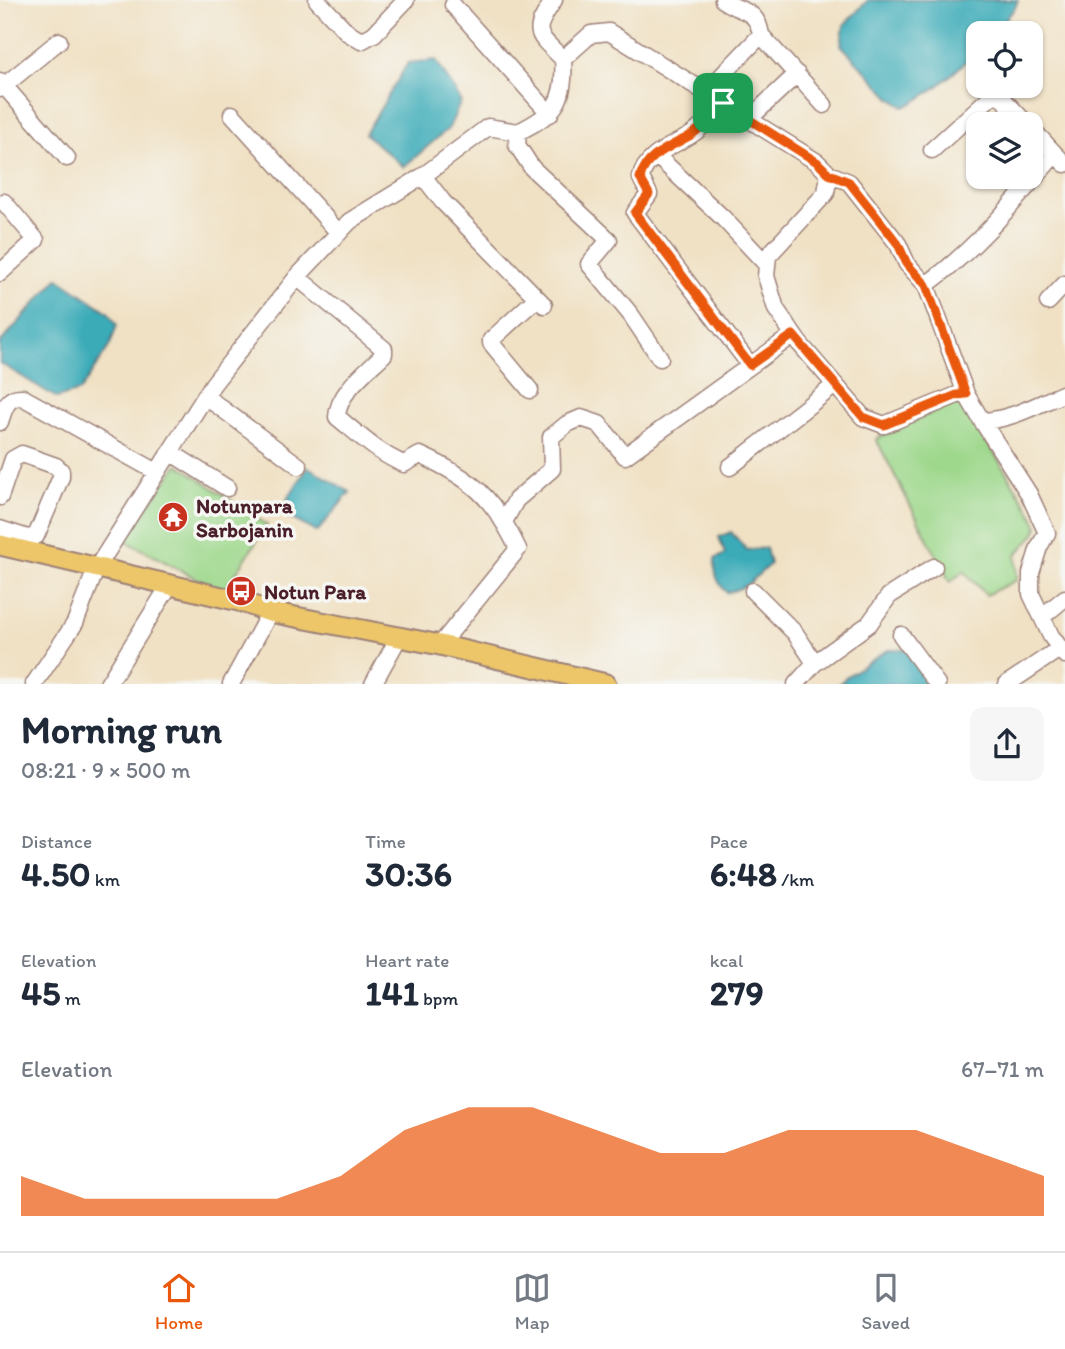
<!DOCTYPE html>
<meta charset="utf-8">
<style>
body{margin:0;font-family:Itim,sans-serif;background:#f6f6f7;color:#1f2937;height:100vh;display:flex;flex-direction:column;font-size:26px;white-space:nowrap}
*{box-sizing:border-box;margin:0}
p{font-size:23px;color:#747a83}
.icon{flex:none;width:38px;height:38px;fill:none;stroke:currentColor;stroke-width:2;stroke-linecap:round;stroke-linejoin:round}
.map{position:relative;height:684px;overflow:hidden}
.details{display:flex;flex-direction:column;background:#fff;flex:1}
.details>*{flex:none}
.fabs{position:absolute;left:966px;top:21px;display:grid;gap:14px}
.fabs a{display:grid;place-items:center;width:77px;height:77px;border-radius:14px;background:#fff;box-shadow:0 2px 5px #0004;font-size:35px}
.pin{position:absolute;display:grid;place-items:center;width:60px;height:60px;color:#fff;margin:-30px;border-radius:14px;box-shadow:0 4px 10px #0006}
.round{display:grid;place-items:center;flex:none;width:74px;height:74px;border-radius:14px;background:#f6f6f7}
.summary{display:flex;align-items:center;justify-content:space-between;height:119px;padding:0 21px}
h1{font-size:38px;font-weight:700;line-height:52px}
.figures{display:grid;grid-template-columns:repeat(3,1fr);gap:10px;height:119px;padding:7px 21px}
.figures div{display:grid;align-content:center}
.figures b{font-size:35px;font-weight:700}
.figures small{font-size:19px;font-weight:400}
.figures p{font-size:19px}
.chart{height:196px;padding:14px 21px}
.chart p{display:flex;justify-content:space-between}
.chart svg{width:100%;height:126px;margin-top:7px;fill:#ea580c;opacity:.7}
.menu{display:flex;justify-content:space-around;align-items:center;height:98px;border-top:2px solid #e0e1e3;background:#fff;font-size:19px;color:#747a83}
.menu a{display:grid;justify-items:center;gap:4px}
.menu .active{color:#ea580c}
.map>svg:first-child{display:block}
.green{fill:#9ed88c;stroke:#747c5c;stroke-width:2}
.water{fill:#3babb8;stroke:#426572;stroke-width:2}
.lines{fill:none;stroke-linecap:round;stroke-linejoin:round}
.minor-casing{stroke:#9d8078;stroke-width:19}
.major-casing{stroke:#9d8078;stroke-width:23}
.minor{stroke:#fff;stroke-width:16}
.major{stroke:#ecc669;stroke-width:19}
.route-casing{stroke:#fff;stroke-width:14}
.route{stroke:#ea580c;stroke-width:9}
.labels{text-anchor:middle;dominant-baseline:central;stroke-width:7;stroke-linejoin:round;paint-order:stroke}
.poi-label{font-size:21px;font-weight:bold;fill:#4a1f2b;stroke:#f6f6f2;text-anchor:start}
</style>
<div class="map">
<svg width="1065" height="684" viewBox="0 0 1065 684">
<rect width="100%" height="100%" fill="#f6f6f2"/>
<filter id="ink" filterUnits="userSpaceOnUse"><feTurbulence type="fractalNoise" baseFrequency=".0143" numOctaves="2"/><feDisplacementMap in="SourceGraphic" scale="14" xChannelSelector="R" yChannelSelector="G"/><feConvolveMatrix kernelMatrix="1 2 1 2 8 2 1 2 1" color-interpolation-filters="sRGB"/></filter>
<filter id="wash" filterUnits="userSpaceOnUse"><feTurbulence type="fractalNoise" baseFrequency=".00686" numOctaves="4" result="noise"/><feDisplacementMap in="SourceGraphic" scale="28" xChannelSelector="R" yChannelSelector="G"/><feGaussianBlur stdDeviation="1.57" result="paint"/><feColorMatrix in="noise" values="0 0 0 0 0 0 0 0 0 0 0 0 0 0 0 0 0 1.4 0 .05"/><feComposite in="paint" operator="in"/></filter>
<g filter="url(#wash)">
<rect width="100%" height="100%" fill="#f0e1c4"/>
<path class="green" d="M 957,401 L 964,405 L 1031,512 L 1038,527 L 1034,535 L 1016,555 L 1017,580 L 986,595 L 964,571 L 950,582 L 876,439 Z
M 178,464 L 267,525 L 226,589 L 212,587 L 124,540 Z"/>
<path class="water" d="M 868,0 L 1018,0 L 1015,8 L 994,33 L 978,33 L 978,49 C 958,70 931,95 904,107 L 891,98 L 841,45 L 844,25 Z
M 436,60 L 461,101 L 449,128 L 404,167 L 365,134 L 408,63 Z
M 58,278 L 108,312 L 117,325 L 110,345 L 80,391 L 57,398 L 0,363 L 0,343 Z
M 308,467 L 350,492 L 317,532 L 279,512 Z
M 731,532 L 747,550 L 766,548 L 770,564 L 746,586 L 727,593 C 717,583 714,573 715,559 L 725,554 L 719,537 Z
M 910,649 L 937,684 L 839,684 L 847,676 L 888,650 Z"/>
</g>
<g filter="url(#ink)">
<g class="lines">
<g class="minor-casing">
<path id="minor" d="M 317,0 L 348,33 L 361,41 L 374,34 L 406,0
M 554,0 C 532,33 535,32 563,59
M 723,0 C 739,13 757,7 761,35
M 453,5 L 550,114
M 0,81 L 67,158
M 0,89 L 59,41
M 706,92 L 761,35 L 824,105
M 724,103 C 713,114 704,127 691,135 C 673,146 645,155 641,178 L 649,194 L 635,213 L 750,365
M 232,114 L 339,233
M 749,119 L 797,74
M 1031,128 L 1055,154
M 932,150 L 996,92 L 1027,124
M 657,156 L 723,218 L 767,265
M 829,174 L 849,182 L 898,244 L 907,264 L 926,285 L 966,394
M 423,176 L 443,202 L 544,305
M 0,273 L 36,240 L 4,202
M 297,277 L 384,349 L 384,354 C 367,371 338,392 337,417 C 358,434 379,454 404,464 L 420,455 C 472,478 494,498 518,549 L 440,645
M 926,285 C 978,247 1014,202 1055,154 L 1065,164
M 1048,302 L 1065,284
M 660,358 L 631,315 L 589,264 L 609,240 L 532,168 L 517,145 L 518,132 C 555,114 566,102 563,59 L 591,34 L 609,32 L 817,162 L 829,174 L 826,193 L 768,256 L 766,276 L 776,309 L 799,343 L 863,417 L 884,425 L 957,395 L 966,394 L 982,421 C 1011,420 1038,404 1065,393
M 530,390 L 491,343 L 491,340 L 537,298
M 205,396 L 299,466
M 982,421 L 1029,494 L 1047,533 L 1039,547 L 1031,573 L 1031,594 L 1051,636 L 1065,655
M 0,422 C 4,409 7,396 22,397 L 157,472
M 170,452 L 227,488
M 730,467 L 835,385
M 0,497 L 13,459 L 22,454 L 56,466 L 61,471 L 61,477 L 36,536 L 28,538 L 0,529
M 505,520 L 516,500 L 552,469 L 551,437 L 567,424 L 581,418 L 599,424 L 625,456 L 793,335
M 753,591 L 795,633 L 815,663
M 1043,616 L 1065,598
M 901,635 L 937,684
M 34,684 L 75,623 L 96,569 L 213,384 L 297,277 L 350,221 L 423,176 L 488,127 L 518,132
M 108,684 L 169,586
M 231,684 L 270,612
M 373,684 L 399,637
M 796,684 L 815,663 L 869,624 L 889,596 L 934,567
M 1007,684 L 1059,649"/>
</g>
<g class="major-casing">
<path id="major" d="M 0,545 L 239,601 L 270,612 L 440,645 L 606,684"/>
</g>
<use href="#minor" class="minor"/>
<use href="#major" class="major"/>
</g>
</g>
<g class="lines" filter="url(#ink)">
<g class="route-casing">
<path id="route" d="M 723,103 L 817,162 L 829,174 L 849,182 L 898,244 L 907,264 L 926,285 L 966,394 L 957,395 L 884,425 L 863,417 L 793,335 L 750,365 L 635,213 L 649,194 L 640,178 C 645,155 673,146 691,135 C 704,127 713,114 723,103 Z"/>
</g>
<use href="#route" class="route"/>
</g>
<defs>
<g id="temple-disc" transform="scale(1.575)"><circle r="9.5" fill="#c8321e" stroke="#f6f6f2"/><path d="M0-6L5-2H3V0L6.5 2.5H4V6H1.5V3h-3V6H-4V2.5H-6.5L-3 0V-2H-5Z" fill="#fff"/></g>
<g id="bus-disc" transform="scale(1.575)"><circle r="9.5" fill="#c8321e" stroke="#f6f6f2"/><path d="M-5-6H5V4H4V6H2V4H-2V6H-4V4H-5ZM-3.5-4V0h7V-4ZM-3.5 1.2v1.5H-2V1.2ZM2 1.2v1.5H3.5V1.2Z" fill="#fff"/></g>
</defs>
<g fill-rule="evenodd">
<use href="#temple-disc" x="173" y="517"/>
<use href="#bus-disc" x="241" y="591"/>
</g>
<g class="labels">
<g class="poi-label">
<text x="196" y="505">Notunpara<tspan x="196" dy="24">Sarbojanin</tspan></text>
<text x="264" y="591">Notun Para</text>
</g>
</g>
</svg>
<div class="fabs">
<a><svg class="icon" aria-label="locate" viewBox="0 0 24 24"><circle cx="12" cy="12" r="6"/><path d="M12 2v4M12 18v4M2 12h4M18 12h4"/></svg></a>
<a><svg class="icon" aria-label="layers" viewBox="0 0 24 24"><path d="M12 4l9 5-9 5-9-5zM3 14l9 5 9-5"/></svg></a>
</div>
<div class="pin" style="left:723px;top:103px;background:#1e9e55"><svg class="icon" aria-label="arrive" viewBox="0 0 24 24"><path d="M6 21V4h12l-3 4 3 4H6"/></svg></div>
</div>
<section class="details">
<div class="summary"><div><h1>Morning run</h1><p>08:21 · 9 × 500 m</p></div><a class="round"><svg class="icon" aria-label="share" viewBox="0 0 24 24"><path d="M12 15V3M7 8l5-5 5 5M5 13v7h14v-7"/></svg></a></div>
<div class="figures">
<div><p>Distance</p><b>4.50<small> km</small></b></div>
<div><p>Time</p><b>30:36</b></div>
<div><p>Pace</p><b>6:48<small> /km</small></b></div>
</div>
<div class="figures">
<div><p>Elevation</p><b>45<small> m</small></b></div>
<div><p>Heart rate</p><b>141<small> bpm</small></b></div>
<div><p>kcal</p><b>279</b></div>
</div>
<div class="chart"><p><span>Elevation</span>67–71 m</p>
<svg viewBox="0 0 160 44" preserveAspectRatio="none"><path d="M0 44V30L10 38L20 38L30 38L40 38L50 30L60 14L70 6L80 6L90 14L100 22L110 22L120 14L130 14L140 14L150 22L160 30V44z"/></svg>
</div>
</section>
<nav class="menu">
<a class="active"><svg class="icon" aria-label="home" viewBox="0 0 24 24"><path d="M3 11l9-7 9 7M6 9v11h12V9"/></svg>Home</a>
<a><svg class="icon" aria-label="map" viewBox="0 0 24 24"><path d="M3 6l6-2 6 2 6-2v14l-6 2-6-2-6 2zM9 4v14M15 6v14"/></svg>Map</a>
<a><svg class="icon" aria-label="saved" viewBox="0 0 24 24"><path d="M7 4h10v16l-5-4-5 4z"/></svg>Saved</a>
</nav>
